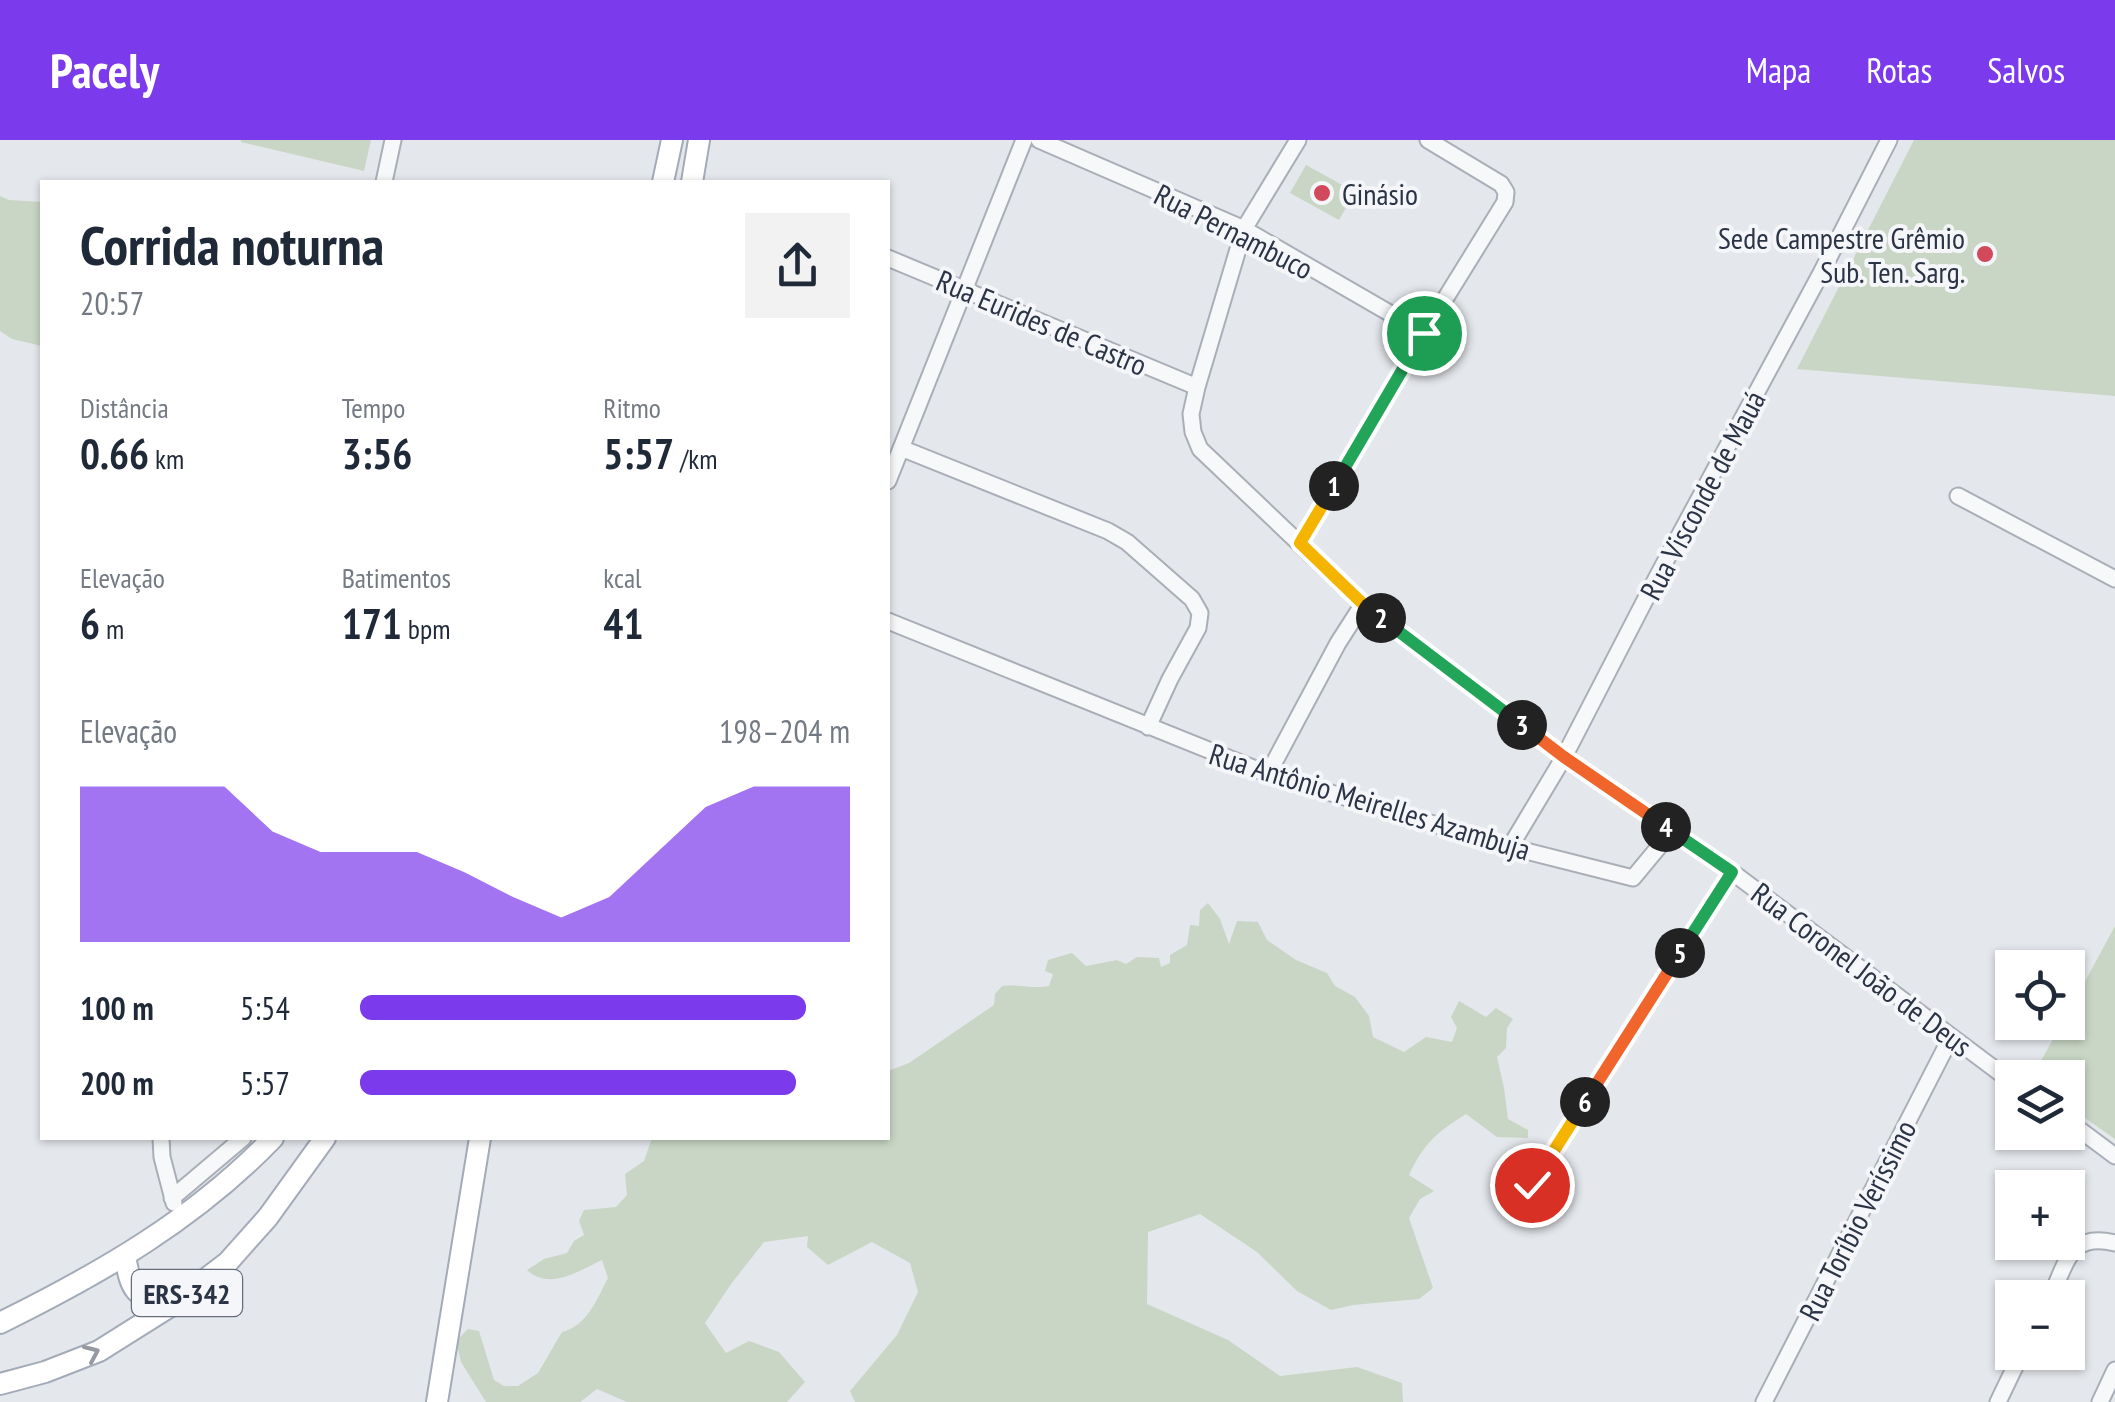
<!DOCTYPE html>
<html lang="pt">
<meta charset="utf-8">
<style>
body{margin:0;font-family:"PT Sans Narrow",sans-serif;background:#f2f2f3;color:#1f2937;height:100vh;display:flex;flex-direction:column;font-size:38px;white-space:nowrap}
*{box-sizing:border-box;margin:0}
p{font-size:32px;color:#747a83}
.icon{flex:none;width:55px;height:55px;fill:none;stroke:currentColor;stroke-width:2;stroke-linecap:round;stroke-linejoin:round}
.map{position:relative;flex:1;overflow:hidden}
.details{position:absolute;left:40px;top:40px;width:850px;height:960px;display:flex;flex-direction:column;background:#fff;border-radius:0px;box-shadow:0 2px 8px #0004}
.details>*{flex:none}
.buttons{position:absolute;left:1995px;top:810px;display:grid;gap:20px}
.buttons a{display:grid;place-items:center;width:90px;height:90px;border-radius:0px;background:#fff;box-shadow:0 2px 8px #0004;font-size:50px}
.pin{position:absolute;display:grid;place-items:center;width:85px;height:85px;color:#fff;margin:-42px;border:5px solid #fff;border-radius:50%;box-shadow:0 2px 10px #0007}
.km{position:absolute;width:50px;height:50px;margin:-25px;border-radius:50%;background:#222;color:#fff;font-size:28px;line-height:50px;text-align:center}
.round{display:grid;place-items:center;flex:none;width:105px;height:105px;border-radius:0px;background:#f2f2f3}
.headline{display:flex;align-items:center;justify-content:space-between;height:170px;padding:0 40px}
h1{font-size:55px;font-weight:700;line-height:75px}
.stats{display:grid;grid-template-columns:repeat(3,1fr);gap:15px;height:170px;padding:10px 40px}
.stats div{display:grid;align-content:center}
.stats b{font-size:42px;font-weight:700}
.stats small{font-size:28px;font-weight:400}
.stats p{font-size:28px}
.chart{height:280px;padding:20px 40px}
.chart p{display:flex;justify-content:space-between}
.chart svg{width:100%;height:180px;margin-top:10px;fill:#7c3aed;opacity:.7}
ul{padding:0 40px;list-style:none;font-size:32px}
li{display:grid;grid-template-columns:160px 120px 1fr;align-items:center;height:75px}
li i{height:25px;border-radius:12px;background:#7c3aed}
header{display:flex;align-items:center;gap:60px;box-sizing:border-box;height:140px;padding:0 50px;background:#7c3aed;color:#fff}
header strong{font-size:48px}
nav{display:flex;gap:55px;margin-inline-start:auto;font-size:35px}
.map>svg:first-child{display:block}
.green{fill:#c9d6c5}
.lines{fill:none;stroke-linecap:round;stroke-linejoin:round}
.minor-casing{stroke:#a9aeb7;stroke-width:19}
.major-casing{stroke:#a3abb8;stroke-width:24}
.minor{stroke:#f7f8fa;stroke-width:15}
.major{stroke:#fff;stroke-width:20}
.oneway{stroke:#959aa2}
.split-1-casing{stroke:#fff;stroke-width:20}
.split-2-casing{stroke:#fff;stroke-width:20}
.split-3-casing{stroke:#fff;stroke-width:20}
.split-4-casing{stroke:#fff;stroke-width:20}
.split-5-casing{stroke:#fff;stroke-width:20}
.split-6-casing{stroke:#fff;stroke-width:20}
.split-7-casing{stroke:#fff;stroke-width:20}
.split-1{stroke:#22a559;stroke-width:12}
.split-2{stroke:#f5b400;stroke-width:12}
.split-3{stroke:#22a559;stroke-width:12}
.split-4{stroke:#f0652b;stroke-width:12}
.split-5{stroke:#22a559;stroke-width:12}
.split-6{stroke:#f0652b;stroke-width:12}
.split-7{stroke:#f5b400;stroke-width:12}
.poi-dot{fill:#d1495b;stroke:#f4f6f9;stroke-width:4}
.labels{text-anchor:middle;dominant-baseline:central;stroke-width:8;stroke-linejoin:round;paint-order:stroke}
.shield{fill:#f4f6f9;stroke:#676e7b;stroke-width:2.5}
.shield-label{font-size:28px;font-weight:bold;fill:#2b3445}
.poi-label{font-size:30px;fill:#2b3445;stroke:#f4f6f9;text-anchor:start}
.street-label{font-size:30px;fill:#2b3445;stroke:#f4f6f9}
</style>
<header>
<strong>Pacely</strong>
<nav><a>Mapa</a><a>Rotas</a><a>Salvos</a></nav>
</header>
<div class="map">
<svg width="2115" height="1262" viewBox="0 0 2115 1262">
<rect width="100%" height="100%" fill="#e4e7ec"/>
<path class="green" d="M 241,0 L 371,0 L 364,31 L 241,2 Z
M 1914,0 L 2115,0 L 2115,256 L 1797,229 Z
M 1306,25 L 1355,52 L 1339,80 L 1290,53 Z
M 0,56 L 9,60 L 42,62 L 42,206 L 12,199 L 0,191 Z
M 1208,763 L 1220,779 L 1229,804 L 1237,781 L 1258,782 L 1267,800 L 1296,820 L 1327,833 L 1335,846 L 1355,857 L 1369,876 L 1373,897 L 1404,912 L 1426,897 L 1452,902 L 1457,888 L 1451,877 L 1459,861 L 1486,877 L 1496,868 L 1513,879 L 1507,888 L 1506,908 L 1497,917 L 1504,948 L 1508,979 L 1528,990 L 1528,998 L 1497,997 L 1466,974 C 1435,994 1425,1002 1409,1035 L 1434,1051 L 1420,1059 L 1409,1078 L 1433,1148 L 1419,1159 L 1353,1165 L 1331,1170 L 1297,1151 L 1257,1112 L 1200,1074 L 1148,1092 L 1147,1164 L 1228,1200 L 1280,1236 L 1357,1227 L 1402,1243 L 1403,1262 L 855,1262 L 850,1251 L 897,1195 L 918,1152 L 910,1123 L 872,1102 L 828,1125 L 807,1107 L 808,1096 L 764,1102 L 731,1144 L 705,1183 L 726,1213 L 749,1201 L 779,1212 L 805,1242 L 787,1262 L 627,1262 L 597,1249 L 580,1262 L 486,1262 L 461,1222 L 456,1201 L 468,1189 L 479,1191 L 494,1240 L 504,1246 L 518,1246 L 538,1233 L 562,1192 C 587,1186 597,1159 608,1138 L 602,1120 C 579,1131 549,1151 527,1130 L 544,1119 L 567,1113 L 574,1101 L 584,1095 L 579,1081 L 584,1070 L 616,1067 L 627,1055 L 625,1034 L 644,1021 L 652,998 L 888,998 L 888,931 L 909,923 L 994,865 L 995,854 L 1002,846 C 1019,844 1033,849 1049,846 L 1053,834 L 1045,831 L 1048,820 L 1072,813 L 1086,826 L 1117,820 L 1126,824 L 1137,817 L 1159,818 L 1161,827 L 1170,823 L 1170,815 L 1187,805 L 1190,785 L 1199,786 L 1200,770 Z
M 2115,786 L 2115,999 L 2068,966 L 2068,938 L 2032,937 L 2062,883 L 2068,882 L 2068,873 Z"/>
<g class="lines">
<g class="minor-casing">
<path id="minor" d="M 1039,0 L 1244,89 L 1424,193
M 1298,0 L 1244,89 L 1197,247 L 1191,274 L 1193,292 L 1200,309 L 1363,464 L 1564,617 L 1732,732 L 2012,942
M 384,42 L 393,0
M 888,118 L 1197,247
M 901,308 L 1108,391 L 1127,402 L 1192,459 L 1200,473 L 1198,488 L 1170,539 L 1148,587
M 888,341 L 1024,0
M 1958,356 L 2115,439
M 1300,403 L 1424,193 L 1505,62 L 1506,52 L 1501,44 L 1428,0
M 888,481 L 1268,634 L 1510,707 L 1633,738 L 1672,691
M 1268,634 L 1338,503 L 1363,464
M 1510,707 L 1564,617 L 1658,435 L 1821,133 L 1889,0
M 2068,981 L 2115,1016
M 161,998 L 162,1017 L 174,1063
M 1532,1045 L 1732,732
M 172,1058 L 243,998
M 2050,1158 C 2067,1123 2069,1092 2115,1103
M 1764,1262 L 1951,897
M 1998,1262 L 2022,1212
M 2100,1262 L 2115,1230"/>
</g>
<g class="major-casing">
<path id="major" d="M 663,42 L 672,0
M 692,42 L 699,0
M 125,1116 C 131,1151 134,1156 169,1167
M 0,1183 C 101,1133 194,1080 273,998
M 0,1244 L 45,1232 L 99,1211 L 169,1167 L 228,1122 L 268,1077 L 325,998
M 437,1262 L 480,998"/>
</g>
<use href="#minor" class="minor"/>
<use href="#major" class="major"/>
</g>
<defs><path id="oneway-chevron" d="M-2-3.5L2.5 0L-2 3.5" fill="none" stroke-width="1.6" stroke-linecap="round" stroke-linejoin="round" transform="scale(2.5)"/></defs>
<use class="oneway" href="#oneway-chevron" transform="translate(92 1213) rotate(-24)"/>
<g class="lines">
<g class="split-1-casing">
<path id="split-1" d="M 1334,346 L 1424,193"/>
</g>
<g class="split-2-casing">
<path id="split-2" d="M 1334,346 L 1300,403 L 1363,464 L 1381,478"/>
</g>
<g class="split-3-casing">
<path id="split-3" d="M 1381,478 L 1522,585"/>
</g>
<g class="split-4-casing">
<path id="split-4" d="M 1522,585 L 1564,617 L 1666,687"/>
</g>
<g class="split-5-casing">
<path id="split-5" d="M 1666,687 L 1732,732 L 1680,813"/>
</g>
<g class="split-6-casing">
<path id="split-6" d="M 1585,962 L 1680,813"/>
</g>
<g class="split-7-casing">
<path id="split-7" d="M 1532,1045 L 1585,962"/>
</g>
<use href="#split-1" class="split-1"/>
<use href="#split-2" class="split-2"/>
<use href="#split-3" class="split-3"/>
<use href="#split-4" class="split-4"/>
<use href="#split-5" class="split-5"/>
<use href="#split-6" class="split-6"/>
<use href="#split-7" class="split-7"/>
</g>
<g class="poi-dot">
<circle cx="1322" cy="53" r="10"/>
<circle cx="1985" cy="114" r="10"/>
</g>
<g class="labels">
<rect class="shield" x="132" y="1130" width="110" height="46" rx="8"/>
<g class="shield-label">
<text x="187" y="1153">ERS-342</text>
</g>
<g class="poi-label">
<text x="1342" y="53">Ginásio</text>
<text x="1965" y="97" text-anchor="end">Sede Campestre Grêmio<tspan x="1965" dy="34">Sub. Ten. Sarg.</tspan></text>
</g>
<g class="street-label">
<text transform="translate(1234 91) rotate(27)">Rua Pernambuco</text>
<text transform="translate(1042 182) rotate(23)">Rua Eurides de Castro</text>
<text transform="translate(1702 355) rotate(-62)">Rua Visconde de Mauá</text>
<text transform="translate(1370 661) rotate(17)">Rua Antônio Meirelles Azambuja</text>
<text transform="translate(1862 829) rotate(37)">Rua Coronel João de Deus</text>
<text transform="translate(1857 1080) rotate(-63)">Rua Toríbio Veríssimo</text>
</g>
</g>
</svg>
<div class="buttons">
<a><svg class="icon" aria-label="locate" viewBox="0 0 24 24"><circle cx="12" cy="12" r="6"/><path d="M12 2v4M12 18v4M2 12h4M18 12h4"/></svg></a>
<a><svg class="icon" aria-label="layers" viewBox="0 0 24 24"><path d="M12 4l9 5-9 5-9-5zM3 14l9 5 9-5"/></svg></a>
<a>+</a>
<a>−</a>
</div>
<div class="pin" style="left:1424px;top:193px;background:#1e9e55"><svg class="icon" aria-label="arrive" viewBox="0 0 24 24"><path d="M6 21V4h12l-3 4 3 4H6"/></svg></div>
<div class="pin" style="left:1532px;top:1045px;background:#d93025"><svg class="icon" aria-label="check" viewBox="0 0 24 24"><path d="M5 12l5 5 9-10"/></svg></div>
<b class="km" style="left:1334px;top:346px">1</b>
<b class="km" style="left:1381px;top:478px">2</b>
<b class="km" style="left:1522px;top:585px">3</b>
<b class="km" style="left:1666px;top:687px">4</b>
<b class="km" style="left:1680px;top:813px">5</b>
<b class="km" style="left:1585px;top:962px">6</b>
<section class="details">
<div class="headline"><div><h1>Corrida noturna</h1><p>20:57</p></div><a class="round"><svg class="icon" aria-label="share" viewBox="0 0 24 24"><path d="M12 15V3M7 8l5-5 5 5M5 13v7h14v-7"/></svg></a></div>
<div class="stats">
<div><p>Distância</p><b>0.66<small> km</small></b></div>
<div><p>Tempo</p><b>3:56</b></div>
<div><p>Ritmo</p><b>5:57<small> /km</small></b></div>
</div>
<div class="stats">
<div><p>Elevação</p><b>6<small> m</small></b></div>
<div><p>Batimentos</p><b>171<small> bpm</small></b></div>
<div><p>kcal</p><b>41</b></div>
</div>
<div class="chart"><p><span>Elevação</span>198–204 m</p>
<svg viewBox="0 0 160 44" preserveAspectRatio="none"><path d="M0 44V6L10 6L20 6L30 6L40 17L50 22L60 22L70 22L80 27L90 33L100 38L110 33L120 22L130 11L140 6L150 6L160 6V44z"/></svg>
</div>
<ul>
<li><b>100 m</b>5:54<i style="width:91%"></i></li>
<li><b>200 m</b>5:57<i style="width:89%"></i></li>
</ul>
</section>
</div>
